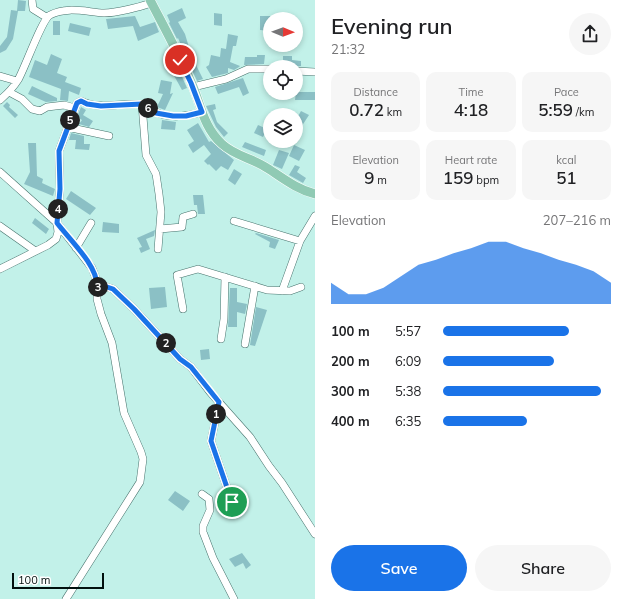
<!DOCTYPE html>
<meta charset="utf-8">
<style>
body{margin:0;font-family:Mulish,sans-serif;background:#f6f6f6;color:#202124;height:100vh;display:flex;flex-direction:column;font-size:15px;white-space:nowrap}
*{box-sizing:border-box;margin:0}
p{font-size:13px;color:#757577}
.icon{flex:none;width:22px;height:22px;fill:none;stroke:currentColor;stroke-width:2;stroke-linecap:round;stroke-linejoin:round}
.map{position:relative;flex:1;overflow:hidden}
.drawer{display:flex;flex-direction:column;background:#fff;width:312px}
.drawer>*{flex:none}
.needle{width:26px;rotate:91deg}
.fabs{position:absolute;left:263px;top:12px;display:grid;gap:8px}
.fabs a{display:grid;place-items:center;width:40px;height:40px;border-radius:50%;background:#fff;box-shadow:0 2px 6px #0003;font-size:20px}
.scale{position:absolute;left:12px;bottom:10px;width:92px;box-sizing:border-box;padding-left:4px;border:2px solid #01100e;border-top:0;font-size:11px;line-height:14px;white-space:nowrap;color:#01100e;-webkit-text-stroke:3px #fff;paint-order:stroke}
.pin{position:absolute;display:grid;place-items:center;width:34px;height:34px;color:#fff;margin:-17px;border:2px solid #fff;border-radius:50%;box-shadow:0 1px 4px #0007}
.km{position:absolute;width:20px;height:20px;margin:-10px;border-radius:50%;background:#222;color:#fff;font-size:11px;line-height:20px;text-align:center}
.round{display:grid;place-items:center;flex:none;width:42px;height:42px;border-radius:21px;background:#f6f6f6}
.summary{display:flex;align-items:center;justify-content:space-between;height:68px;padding:0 16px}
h1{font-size:22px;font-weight:600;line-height:30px}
.figures{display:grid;grid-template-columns:repeat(3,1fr);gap:6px;height:68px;padding:4px 16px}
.figures div{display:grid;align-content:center;border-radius:10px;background:#f6f6f6;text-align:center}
.figures b{font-size:17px;font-weight:600}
.figures small{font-size:11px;font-weight:400}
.figures p{font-size:11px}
.chart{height:112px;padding:8px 16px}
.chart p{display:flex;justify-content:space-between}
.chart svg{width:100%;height:72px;margin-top:4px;fill:#1a73e8;opacity:.7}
.cta{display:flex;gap:8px;margin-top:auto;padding:8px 16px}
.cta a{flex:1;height:46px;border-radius:24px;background:#1a73e8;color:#fff;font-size:16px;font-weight:600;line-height:46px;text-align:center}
.cta a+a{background:#f6f6f6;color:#202124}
ul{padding:0 16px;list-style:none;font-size:13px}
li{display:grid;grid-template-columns:64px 48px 1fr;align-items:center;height:30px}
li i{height:10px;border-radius:5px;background:#1a73e8}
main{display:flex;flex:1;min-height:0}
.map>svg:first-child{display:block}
.building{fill:#8bc0c5}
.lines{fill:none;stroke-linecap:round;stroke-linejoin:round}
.minor-casing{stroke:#47736d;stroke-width:8}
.major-casing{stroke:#fff;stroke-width:10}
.minor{stroke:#fff;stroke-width:7}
.major{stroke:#90cab4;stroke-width:9}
.route-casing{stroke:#fff;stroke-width:8}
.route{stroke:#1a73e8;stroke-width:5}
</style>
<main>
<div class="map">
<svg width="315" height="599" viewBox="0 0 315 599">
<rect width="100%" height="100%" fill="#c2f1e9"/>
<path class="building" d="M 18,0 L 26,1 L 25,11 L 17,11 Z
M 182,8 L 186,18 L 178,22 L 185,34 L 191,54 L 186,57 L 178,38 L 177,39 L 169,23 L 170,22 L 167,15 Z
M 11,10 L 18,11 L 13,39 L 6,50 L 0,53 L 0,46 L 7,37 Z
M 214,13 L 222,14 L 222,26 L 214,25 Z
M 135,16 L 140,27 L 155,22 L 159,32 L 138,41 L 133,26 L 108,29 L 106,19 Z
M 260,16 L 270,16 L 270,31 L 260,30 Z
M 53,21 L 60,21 L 60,35 L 53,35 Z
M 70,23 L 91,28 L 89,36 L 68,31 Z
M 228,34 L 238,36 L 236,46 L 233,46 L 230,62 L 240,66 L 239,67 L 234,70 L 228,68 L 228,73 L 212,77 L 206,67 L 209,65 L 211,55 L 220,57 L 221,48 L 226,49 Z
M 51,54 L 62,59 L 57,73 L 67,77 L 65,82 L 81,88 L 79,95 L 69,91 L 68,101 L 60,100 L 61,89 L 29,77 L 35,60 L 47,65 Z
M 257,55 L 265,55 L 264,64 L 244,65 L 245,57 L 257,57 Z
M 283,56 L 292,56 L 292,60 L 301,61 L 301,66 L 283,67 Z
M 174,59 L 187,88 L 182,90 L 167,63 Z
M 195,63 L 203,79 L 197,81 L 190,66 Z
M 243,78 L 249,93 L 243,96 L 239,87 L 218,94 L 215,87 Z
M 161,80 L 172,82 L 170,94 L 173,93 L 165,110 L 157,107 L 163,94 L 158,93 Z
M 32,86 L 57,98 L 57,101 L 46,102 L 28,94 Z
M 296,92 L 315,92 L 315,100 L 295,100 Z
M 7,102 L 10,105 L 9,107 L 18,115 L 15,118 L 3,106 Z
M 215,104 L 216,109 L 213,110 L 217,122 L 228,133 L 224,137 L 216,127 L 206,106 Z
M 81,107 L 86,110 L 83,115 L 93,121 L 89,127 L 79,124 L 82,120 L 77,117 Z
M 301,111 L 309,115 L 296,135 L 296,120 Z
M 162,120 L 176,122 L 175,130 L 161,129 Z
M 198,123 L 209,142 L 211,141 L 234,160 L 228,170 L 221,166 L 216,171 L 209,164 L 208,165 L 204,161 L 211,154 L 204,145 L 193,153 L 188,145 L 194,141 L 187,130 Z
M 258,125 L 267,129 L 263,137 L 254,133 Z
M 71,133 L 84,136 L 84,144 L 90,144 L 89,150 L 75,149 L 76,140 L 69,140 Z
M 245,142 L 266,150 L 264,156 L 242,147 Z
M 28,143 L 36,143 L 37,176 L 43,179 L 42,183 L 55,189 L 53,196 L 24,184 L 30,172 Z
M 294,145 L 305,150 L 299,161 L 289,156 Z
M 279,150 L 289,153 L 282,169 L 273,165 Z
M 295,165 L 300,167 L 297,172 L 306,178 L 303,183 L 289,175 Z
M 234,169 L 242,174 L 235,185 L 228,180 Z
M 71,191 L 96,208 L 90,215 L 66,199 Z
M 193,195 L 203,195 L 205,214 L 198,214 L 197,205 L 194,205 Z
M 35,218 L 49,229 L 46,234 L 32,223 Z
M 103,222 L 119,224 L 119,233 L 102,232 Z
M 155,230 L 154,236 L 146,239 L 150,249 L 141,253 L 139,248 L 142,247 L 137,238 Z
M 256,233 L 279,240 L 275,249 L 269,247 L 270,242 L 255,234 Z
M 165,287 L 167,307 L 151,309 L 149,288 Z
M 230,288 L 237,288 L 237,302 L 247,304 L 245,314 L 237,312 L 237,327 L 228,327 Z
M 256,307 L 267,310 L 255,346 L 250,345 Z
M 209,349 L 210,359 L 201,360 L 200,350 Z
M 175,491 L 190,501 L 183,511 L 168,500 Z
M 242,553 L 251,565 L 246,569 L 243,563 L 235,567 L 229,559 Z"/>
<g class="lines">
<g class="minor-casing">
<path id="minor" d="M 32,0 L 33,9 L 46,17
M 296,71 L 315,72
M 0,76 L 17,81
M 193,87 L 226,79 L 248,69 L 270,69
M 9,92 L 22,99 L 32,109 L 40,111 L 47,107 L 64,105 L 75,108
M 0,100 C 7,94 13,88 18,80 C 25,68 42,19 50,15 C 67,6 86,12 104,13 C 116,13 140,7 151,3
M 142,104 L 146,155 L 156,174 L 159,194 L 161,212 L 158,249
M 67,127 L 109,136
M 0,172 L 57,223 L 92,268 L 97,281 L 97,299 L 101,314 L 112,343 L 124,413 L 141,452 L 143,459 L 140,482 L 66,599
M 234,221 L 300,241
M 0,226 L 34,250
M 160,229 L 182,227 L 183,217 L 193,214
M 76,248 L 91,223
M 0,269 L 48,245 L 56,239 L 58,232 L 57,223 L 60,189 L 59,151 L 77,103 L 81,101 C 99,110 120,103 139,104 C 146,104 150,110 156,112 C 170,119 188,116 202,112
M 97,287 L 104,286 L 113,289 L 134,309 L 180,359 L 191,367 L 210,392 L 250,437 L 269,466 L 282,483 L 315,534
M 282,291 L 300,241 L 315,216
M 183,309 L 177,275 L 198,269 L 267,290 L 290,291 L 301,287
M 221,339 L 224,319 L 225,277
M 245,344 L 255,286
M 219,403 L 211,441 L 232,502
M 202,494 L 209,499 L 210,510 L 203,526 L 203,532 L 213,558 L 234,599"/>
</g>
<g class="major-casing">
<path id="major" d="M 150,0 C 164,27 179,54 191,82 C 201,104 203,127 222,144 C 235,156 252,158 267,168 C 283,178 296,189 315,194"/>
</g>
<use href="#minor" class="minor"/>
<use href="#major" class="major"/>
</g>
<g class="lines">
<g class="route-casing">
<path id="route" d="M 180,60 L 191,83 L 202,112 L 186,116 L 173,116 L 156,113 L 142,104 L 101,106 L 87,104 L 81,101 L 77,103 L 59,151 L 60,189 L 57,223 C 70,240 98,266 97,287 L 104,286 L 113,289 L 134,309 L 180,359 L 191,367 L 219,402 L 211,441 L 232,502"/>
</g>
<use href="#route" class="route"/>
</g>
</svg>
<div class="fabs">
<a><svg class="needle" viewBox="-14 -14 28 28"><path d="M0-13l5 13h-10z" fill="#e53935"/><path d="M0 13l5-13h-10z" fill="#757577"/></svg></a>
<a><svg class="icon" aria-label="locate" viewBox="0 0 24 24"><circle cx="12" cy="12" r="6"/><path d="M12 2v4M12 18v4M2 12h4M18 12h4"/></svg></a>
<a><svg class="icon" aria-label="layers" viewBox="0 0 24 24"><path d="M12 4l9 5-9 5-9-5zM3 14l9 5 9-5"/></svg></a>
</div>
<div class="scale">100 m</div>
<div class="pin" style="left:232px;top:502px;background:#1e9e55"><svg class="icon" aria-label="arrive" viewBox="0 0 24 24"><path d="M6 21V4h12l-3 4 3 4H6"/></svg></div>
<div class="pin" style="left:180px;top:60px;background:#d93025"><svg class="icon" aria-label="check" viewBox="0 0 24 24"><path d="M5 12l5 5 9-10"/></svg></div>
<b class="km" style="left:216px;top:414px">1</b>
<b class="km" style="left:166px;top:343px">2</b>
<b class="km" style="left:98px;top:287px">3</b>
<b class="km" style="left:58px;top:209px">4</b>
<b class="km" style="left:70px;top:120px">5</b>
<b class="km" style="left:148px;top:108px">6</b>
</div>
<section class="drawer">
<div class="summary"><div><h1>Evening run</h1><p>21:32</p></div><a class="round"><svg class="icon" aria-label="share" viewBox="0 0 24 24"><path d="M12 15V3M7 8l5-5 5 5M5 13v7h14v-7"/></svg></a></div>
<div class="figures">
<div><p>Distance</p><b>0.72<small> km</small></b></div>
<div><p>Time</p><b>4:18</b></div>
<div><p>Pace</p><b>5:59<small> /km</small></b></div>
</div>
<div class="figures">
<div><p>Elevation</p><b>9<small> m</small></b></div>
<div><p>Heart rate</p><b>159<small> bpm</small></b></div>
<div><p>kcal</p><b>51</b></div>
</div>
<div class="chart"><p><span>Elevation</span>207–216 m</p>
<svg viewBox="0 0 160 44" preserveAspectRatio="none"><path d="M0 44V31L10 38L20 38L30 34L40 27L50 20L60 17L70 13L80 10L90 6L100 6L110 10L120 13L130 17L140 20L150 24L160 31V44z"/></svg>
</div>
<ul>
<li><b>100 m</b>5:57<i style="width:75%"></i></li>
<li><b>200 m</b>6:09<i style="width:66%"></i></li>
<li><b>300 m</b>5:38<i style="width:94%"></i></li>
<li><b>400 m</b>6:35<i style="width:50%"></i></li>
</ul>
<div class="cta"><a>Save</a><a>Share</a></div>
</section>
</main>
